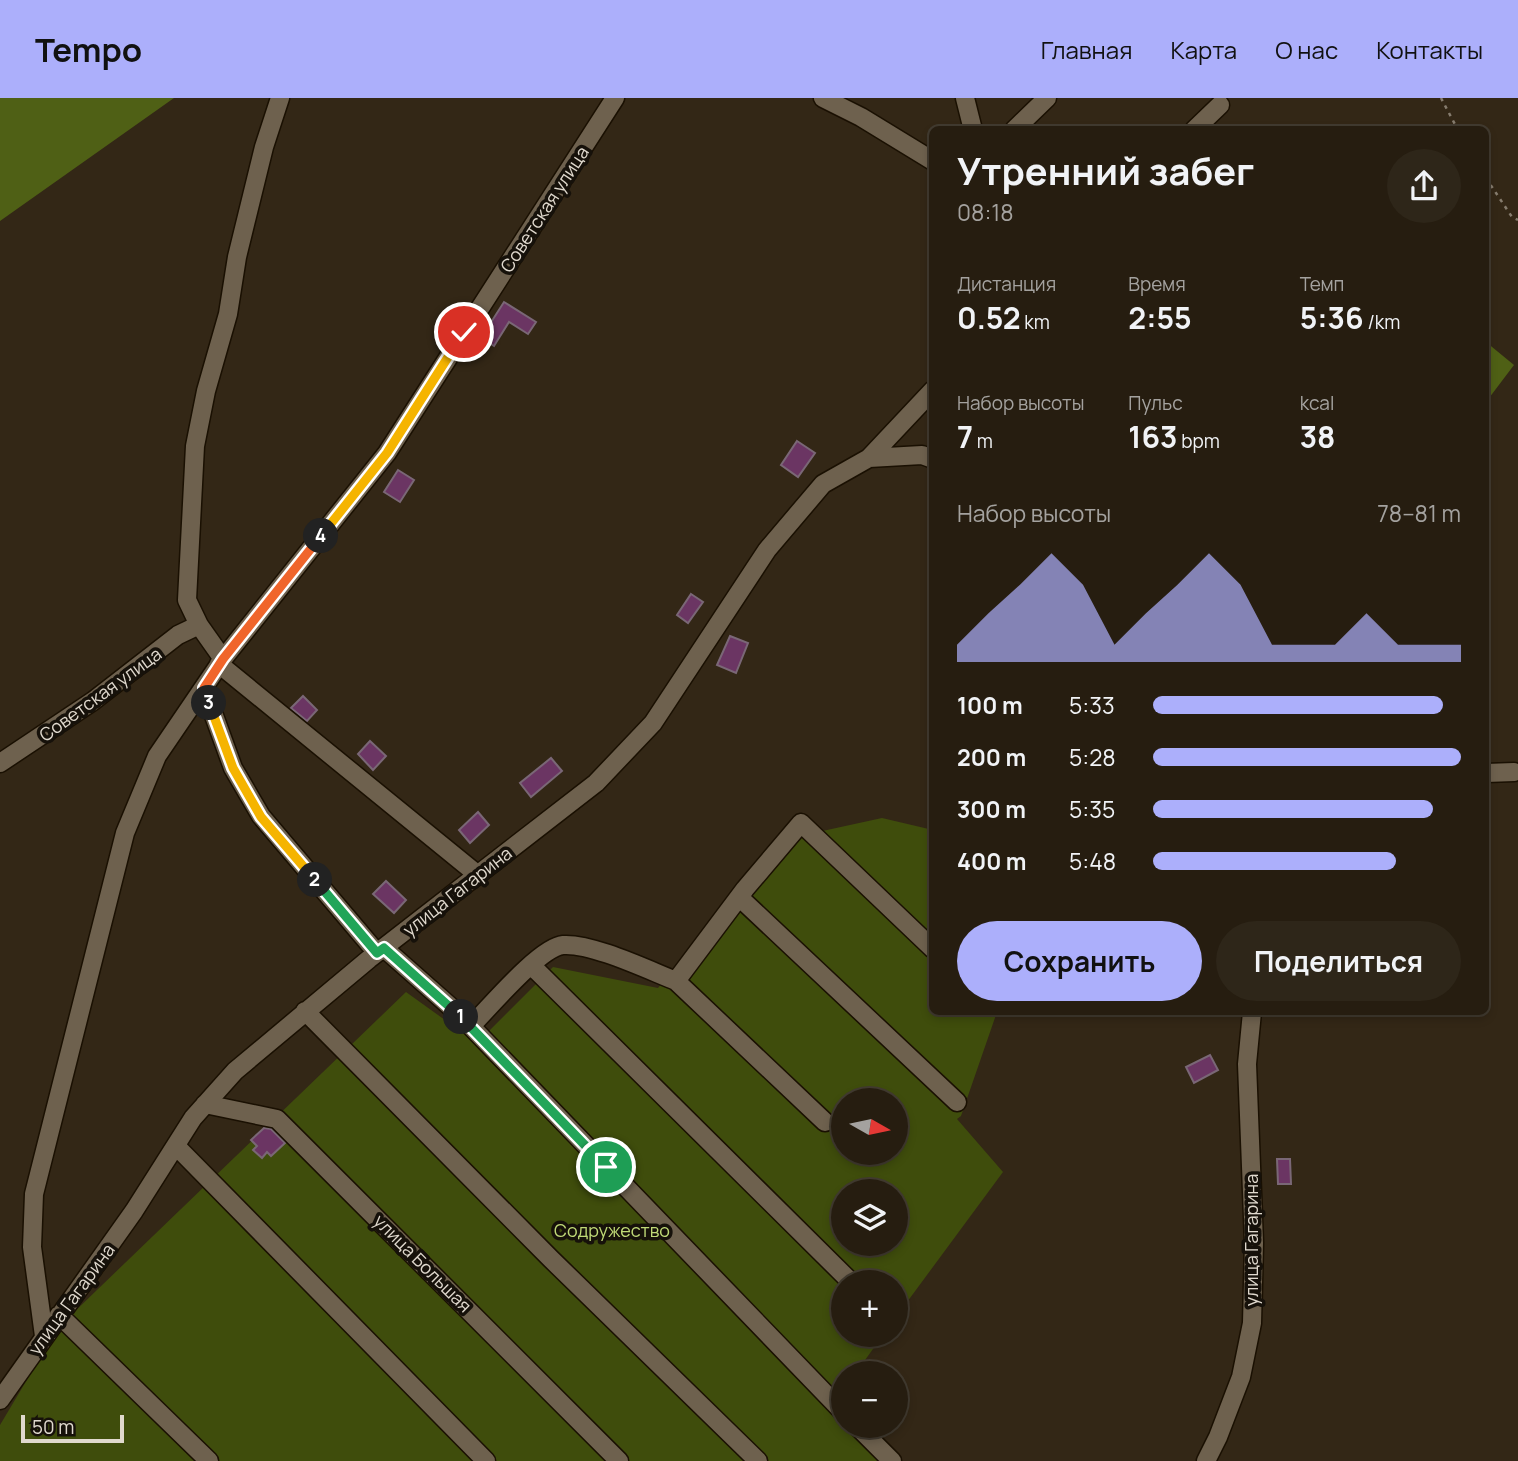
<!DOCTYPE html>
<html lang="ru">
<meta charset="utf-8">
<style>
body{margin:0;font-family:Manrope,sans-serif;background:#2e2619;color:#f1f3f6;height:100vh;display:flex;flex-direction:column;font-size:26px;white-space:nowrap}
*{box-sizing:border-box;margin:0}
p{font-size:23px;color:#a4a29f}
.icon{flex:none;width:38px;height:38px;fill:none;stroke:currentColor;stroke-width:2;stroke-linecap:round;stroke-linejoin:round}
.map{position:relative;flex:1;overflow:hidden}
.panel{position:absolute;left:929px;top:28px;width:560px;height:889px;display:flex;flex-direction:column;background:#261d10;border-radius:10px;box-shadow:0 4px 10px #0003,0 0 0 2px #423b30}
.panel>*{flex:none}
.needle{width:46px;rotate:99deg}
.controls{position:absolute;left:831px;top:990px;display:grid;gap:14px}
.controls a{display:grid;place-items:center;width:77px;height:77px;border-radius:50%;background:#261d10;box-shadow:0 4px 10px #0003,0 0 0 2px #423b30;font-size:35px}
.scale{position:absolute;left:21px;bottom:18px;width:103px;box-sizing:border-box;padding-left:7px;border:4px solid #e0d9ce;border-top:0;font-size:19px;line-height:24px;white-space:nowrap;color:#e0d9ce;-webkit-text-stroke:5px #16110a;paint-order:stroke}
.pin{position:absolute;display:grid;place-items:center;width:60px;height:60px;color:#fff;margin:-30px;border:4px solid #fff;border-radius:50%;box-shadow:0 2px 7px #0007}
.km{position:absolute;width:35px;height:35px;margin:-18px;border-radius:50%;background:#222;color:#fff;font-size:19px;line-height:35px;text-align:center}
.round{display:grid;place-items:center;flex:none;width:74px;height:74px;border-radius:37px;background:#2e2619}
.head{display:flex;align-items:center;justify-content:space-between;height:119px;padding:0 28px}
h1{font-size:38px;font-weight:700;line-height:52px}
.stats{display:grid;grid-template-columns:repeat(3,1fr);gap:10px;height:119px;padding:7px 28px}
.stats div{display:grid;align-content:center}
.stats b{font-size:30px;font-weight:700}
.stats small{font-size:19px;font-weight:400}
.stats p{font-size:19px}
.chart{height:196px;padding:14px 28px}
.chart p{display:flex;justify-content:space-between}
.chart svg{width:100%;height:126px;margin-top:7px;fill:#acaffb;opacity:.7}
.button{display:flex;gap:14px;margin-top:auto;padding:14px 28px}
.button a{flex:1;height:80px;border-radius:42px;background:#acaffb;color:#111;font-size:28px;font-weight:700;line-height:80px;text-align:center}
.button a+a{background:#2e2619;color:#f1f3f6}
ul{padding:0 28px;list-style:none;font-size:23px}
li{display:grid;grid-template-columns:112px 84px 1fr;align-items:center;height:52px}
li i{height:18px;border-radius:9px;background:#acaffb}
header{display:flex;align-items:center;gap:42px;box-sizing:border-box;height:98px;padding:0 35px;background:#acaffb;color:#111}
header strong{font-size:33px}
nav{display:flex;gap:38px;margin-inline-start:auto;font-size:24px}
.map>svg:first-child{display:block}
.green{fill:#3f4d0c;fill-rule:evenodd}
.forest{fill:#4f6015}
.building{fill:#6b3563;stroke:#7a6776;stroke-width:2}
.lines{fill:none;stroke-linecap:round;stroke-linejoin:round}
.minor-casing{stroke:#1a1002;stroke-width:21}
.path{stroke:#867c6e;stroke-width:2.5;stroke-dasharray:3.5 5;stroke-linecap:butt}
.minor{stroke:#6e614e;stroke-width:18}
.split-1-casing{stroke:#fff;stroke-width:14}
.split-2-casing{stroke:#fff;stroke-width:14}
.split-3-casing{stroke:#fff;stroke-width:14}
.split-4-casing{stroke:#fff;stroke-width:14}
.split-5-casing{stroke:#fff;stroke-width:14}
.split-1{stroke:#22a559;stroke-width:9}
.split-2{stroke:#22a559;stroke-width:9}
.split-3{stroke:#f5b400;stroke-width:9}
.split-4{stroke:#f0652b;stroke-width:9}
.split-5{stroke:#f5b400;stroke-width:9}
.labels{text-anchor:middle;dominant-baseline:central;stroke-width:7;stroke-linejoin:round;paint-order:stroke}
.street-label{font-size:18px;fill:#e0d9ce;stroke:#16110a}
.park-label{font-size:18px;fill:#c0da77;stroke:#16110a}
</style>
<header>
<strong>Tempo</strong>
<nav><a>Главная</a><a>Карта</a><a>О нас</a><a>Контакты</a></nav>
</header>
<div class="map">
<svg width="1518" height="1363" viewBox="0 0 1518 1363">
<rect width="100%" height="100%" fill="#332716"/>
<path class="green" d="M 882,720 L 933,732 L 933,914 L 997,914 L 961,1018 L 957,1021 L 1003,1074 L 896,1219 L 896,1185 L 844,1185 L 844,1237 L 883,1237 L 855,1276 L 844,1276 L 843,1291 L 829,1311 L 879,1363 L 0,1363 L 0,1327 L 31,1275 L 70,1218 L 406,894 L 477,945 L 553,869 L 658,890 L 772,744 ZM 844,1003 L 896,1003 L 896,1055 L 844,1055 ZM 844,1094 L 896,1094 L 896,1146 L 844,1146 Z"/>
<path class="forest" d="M 0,0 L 174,0 L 0,123 Z
M 1486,244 L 1514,267 L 1486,304 Z"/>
<path class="building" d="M 504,204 L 536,224 L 528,236 L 509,224 L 494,248 L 481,240 Z
M 797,343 L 815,355 L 798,379 L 781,367 Z
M 398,372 L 414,382 L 400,404 L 384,394 Z
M 691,496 L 703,504 L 688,525 L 677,517 Z
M 730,538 L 748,545 L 736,575 L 717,567 Z
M 303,598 L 317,612 L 307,623 L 291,610 Z
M 370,643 L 386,658 L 373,672 L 358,656 Z
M 551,660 L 562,673 L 531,699 L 520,685 Z
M 478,714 L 489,727 L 470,745 L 459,732 Z
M 386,783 L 406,802 L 394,815 L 373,796 Z
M 1210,957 L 1218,972 L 1194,985 L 1186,969 Z
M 264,1030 L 271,1031 L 285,1045 L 271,1058 L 267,1054 L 262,1060 L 253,1052 L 257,1048 L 251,1042 Z
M 1277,1061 L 1290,1061 L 1291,1086 L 1278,1086 Z"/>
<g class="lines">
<g class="minor-casing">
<path id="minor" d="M 280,0 L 264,49 L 237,159 L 228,216 L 206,293 L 195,348 L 187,502 L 199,527 L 223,561 L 387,355 L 615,0
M 823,0 L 861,19 L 933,63
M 965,0 L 973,32
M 1014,32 L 1047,0
M 1194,32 L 1220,7
M 869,360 L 933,292
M 219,566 L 478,777
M 204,590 L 233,670 L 261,718 L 377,855
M 0,665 L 93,603 L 178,537 L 199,527
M 1486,675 L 1514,674
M 739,799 L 957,1004
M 384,850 L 461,918 L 844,1315
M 531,867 L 852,1185
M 676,883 L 825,1024
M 305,913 L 551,1161 L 758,1363
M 471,928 C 489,910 540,849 563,847 C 592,845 648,872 676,883 L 745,791 L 801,725 L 933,851
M 205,1006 L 277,1021 L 619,1363
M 176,1048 L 486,1363
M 59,1217 L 209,1363
M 44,1238 L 32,1149 L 34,1096 L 125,735 L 157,658 L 223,561
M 0,1302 L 134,1113 L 193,1020 L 235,973 L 369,861 L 596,685 L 653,625 L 767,452 L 823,386 L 869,360 L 922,357 L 933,361
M 857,1328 L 892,1363
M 1206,1363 L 1218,1339 L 1241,1279 L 1252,1225 L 1254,1145 L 1247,966 L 1252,914"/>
</g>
<path class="path" d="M 1441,0 L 1458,32
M 1486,80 L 1512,119 L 1518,122"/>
<use href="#minor" class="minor"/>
</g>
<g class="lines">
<g class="split-1-casing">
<path id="split-1" d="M 461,919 L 606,1069"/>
</g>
<g class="split-2-casing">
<path id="split-2" d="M 315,782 L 377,855 L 384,850 L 461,919"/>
</g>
<g class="split-3-casing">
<path id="split-3" d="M 209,605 L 233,670 L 261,719 L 315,782"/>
</g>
<g class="split-4-casing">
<path id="split-4" d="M 209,605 L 204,590 L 223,561 L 321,438"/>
</g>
<g class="split-5-casing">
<path id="split-5" d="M 321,438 L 387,355 L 464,234"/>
</g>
<use href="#split-1" class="split-1"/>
<use href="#split-2" class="split-2"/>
<use href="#split-3" class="split-3"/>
<use href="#split-4" class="split-4"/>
<use href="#split-5" class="split-5"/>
</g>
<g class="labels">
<g class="street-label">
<text transform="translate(544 111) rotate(-57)">Советская улица</text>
<text transform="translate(100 596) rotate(-36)">Советская улица</text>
<text transform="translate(457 793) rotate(-38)">улица Гагарина</text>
<text transform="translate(1251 1142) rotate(-90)">улица Гагарина</text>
<text transform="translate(423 1165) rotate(45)">улица Большая</text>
<text transform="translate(71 1201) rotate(-54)">улица Гагарина</text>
</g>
<g class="park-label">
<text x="612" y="1132">Содружество</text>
</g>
</g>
</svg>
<div class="controls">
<a><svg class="needle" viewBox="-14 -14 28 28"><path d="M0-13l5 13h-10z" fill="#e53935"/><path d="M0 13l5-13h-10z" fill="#a4a29f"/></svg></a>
<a><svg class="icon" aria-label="layers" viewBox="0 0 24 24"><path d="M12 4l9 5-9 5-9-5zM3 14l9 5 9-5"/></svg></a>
<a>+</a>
<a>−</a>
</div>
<div class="scale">50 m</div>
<div class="pin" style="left:606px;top:1069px;background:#1e9e55"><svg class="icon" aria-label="arrive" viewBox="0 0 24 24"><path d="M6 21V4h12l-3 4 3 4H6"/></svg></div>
<div class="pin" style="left:464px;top:234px;background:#d93025"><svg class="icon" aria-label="check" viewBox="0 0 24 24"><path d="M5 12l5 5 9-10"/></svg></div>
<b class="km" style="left:461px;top:919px">1</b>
<b class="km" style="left:315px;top:782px">2</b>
<b class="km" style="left:209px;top:605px">3</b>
<b class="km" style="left:321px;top:438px">4</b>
<section class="panel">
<div class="head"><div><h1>Утренний забег</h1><p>08:18</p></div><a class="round"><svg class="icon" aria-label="share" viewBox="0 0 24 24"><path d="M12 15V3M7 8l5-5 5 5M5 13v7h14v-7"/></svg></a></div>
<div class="stats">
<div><p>Дистанция</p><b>0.52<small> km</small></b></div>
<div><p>Время</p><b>2:55</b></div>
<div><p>Темп</p><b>5:36<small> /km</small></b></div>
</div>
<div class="stats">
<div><p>Набор высоты</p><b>7<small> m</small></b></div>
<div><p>Пульс</p><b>163<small> bpm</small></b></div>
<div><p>kcal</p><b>38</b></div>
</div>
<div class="chart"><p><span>Набор высоты</span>78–81 m</p>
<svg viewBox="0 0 160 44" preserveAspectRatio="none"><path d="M0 44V38L10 27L20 17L30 6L40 17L50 38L60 27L70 17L80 6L90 17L100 38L110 38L120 38L130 27L140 38L150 38L160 38V44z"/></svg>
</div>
<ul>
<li><b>100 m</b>5:33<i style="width:94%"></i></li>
<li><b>200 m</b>5:28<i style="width:100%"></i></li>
<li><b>300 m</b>5:35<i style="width:91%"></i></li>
<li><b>400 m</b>5:48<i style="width:79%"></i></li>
</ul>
<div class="button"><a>Сохранить</a><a>Поделиться</a></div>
</section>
</div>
